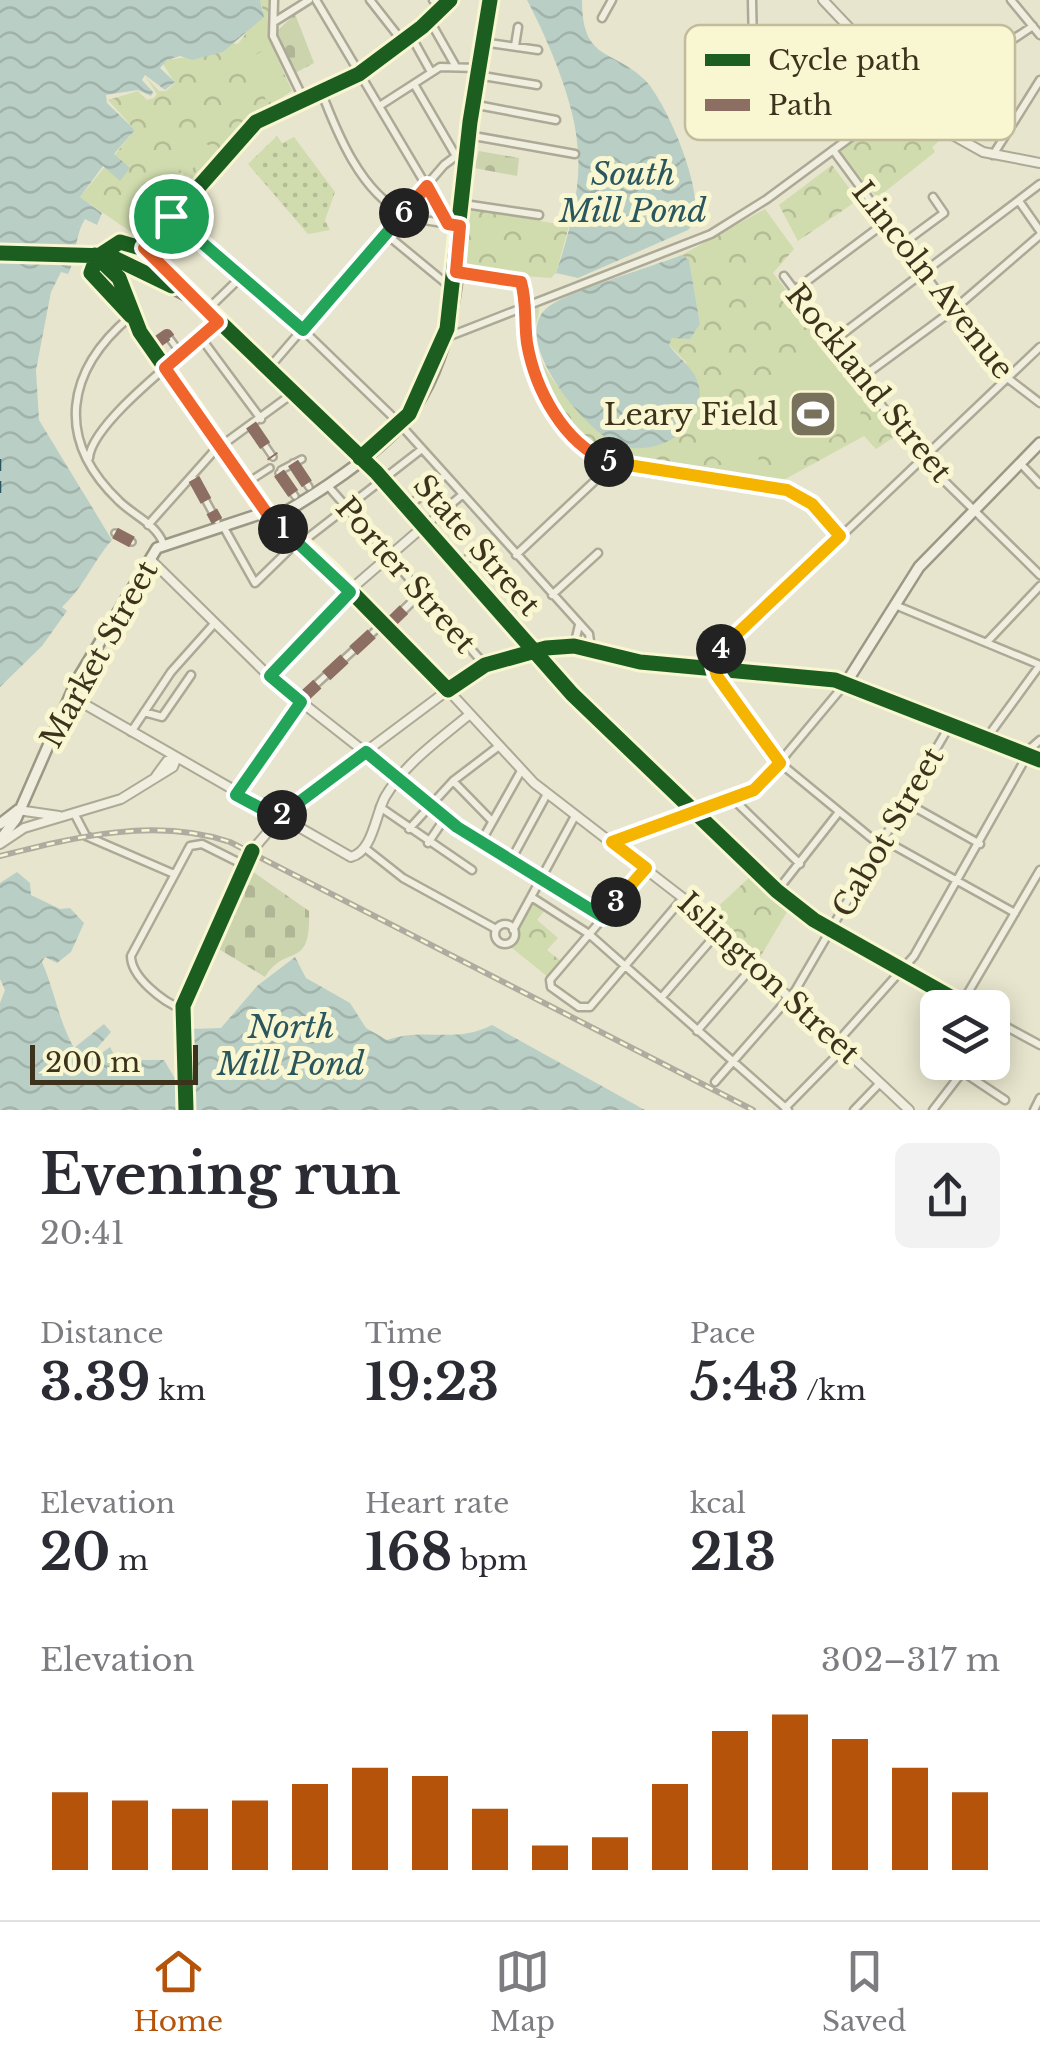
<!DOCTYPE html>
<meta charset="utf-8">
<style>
body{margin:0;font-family:"Libre Baskerville",serif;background:#f2f2f3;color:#2b2b33;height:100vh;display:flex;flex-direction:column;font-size:38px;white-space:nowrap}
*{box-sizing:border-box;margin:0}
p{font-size:32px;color:#7c7c81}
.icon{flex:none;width:55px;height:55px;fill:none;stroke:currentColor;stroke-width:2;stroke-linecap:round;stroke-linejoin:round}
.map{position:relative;height:1110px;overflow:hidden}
.panel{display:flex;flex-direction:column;background:#fff;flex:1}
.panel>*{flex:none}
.tools{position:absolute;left:920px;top:990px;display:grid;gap:20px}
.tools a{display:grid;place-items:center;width:90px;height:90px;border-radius:15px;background:#fff;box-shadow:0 5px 25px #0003;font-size:50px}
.scale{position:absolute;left:30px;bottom:25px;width:168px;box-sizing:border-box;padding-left:10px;border:5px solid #3d331d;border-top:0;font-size:28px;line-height:35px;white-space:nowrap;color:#3d331d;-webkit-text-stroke:8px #f9f6d2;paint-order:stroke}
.pin{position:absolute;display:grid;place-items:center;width:85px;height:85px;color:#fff;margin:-42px;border:5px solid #fff;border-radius:50%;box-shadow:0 2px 10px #0007}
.km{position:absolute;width:50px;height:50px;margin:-25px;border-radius:50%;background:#222;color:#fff;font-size:28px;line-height:50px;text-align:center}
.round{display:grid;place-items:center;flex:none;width:105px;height:105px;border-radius:15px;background:#f2f2f3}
.headline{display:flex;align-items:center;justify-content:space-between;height:170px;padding:0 40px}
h1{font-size:55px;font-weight:700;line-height:75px}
.metrics{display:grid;grid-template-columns:repeat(3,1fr);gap:15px;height:170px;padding:10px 40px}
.metrics div{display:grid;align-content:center}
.metrics b{font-size:50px;font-weight:700}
.metrics small{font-size:28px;font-weight:400}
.metrics p{font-size:28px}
.chart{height:280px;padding:20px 40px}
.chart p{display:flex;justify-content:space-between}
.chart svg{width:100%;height:180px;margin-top:10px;stroke:#b45309;stroke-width:6}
.tabs{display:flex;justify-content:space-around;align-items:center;height:140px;border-top:2px solid #e1e1e2;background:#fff;font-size:28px;color:#7c7c81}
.tabs a{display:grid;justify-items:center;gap:5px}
.tabs .on{color:#b45309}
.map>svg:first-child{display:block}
.grass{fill:url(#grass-dots)}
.forest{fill:url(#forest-crowns)}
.cemetery{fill:url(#cemetery-stones)}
.garden{fill:#d0dbae}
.water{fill:url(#water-waves)}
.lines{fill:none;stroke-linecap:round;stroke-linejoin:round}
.ferry{stroke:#2a565e;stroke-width:2.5;stroke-dasharray:12 10;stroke-linecap:butt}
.pedestrian-casing{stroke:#aca996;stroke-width:10}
.minor-casing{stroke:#aca996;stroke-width:11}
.tertiary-casing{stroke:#aca996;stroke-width:12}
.secondary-casing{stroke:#9c9886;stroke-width:14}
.primary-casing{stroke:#928e7d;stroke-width:15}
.pedestrian{stroke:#efeedf;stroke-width:5}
.minor{stroke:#efeedf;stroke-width:6}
.tertiary{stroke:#efeedf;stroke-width:8}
.secondary{stroke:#efeedf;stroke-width:9}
.primary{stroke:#e7e4d0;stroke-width:10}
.rail-casing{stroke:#aeaca0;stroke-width:6}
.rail{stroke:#f9f6d2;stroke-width:2.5;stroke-dasharray:8;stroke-linecap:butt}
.primary-bridge-casing{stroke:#928e7d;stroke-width:15;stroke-linecap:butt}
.primary-bridge{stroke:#e7e4d0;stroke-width:10}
.quiet{stroke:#8d6e63;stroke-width:12;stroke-dasharray:25 12;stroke-linecap:butt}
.cycleway-casing{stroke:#f9f6d2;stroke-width:21}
.cycleway{stroke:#1b5e20;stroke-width:15}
.split-1-casing{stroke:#fff;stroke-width:20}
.split-2-casing{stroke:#fff;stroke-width:20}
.split-3-casing{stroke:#fff;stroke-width:20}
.split-4-casing{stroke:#fff;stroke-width:20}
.split-5-casing{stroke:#fff;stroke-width:20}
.split-6-casing{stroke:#fff;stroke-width:20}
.split-7-casing{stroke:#fff;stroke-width:20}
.split-1{stroke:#f0652b;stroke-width:12}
.split-2{stroke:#22a559;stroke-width:12}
.split-3{stroke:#22a559;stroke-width:12}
.split-4{stroke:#f5b400;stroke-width:12}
.split-5{stroke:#f5b400;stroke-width:12}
.split-6{stroke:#f0652b;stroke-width:12}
.split-7{stroke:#22a559;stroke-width:12}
.labels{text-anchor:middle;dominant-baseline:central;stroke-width:10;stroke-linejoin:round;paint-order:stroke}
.street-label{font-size:30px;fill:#3d331d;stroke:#f9f6d2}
.poi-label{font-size:30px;fill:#3d331d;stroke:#f9f6d2;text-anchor:end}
.water-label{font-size:32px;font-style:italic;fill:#2a565e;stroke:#f9f6d2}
.key{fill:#f9f6d2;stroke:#c1bc9c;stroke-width:2.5}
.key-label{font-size:28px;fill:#3d331d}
</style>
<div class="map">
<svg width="1040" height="1110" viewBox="0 0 1040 1110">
<defs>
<pattern id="grass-dots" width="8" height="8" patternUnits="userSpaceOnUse" patternTransform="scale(2.5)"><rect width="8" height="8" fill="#d0dbae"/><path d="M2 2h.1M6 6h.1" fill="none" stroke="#b4bc95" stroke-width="1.8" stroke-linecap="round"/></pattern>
<pattern id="forest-crowns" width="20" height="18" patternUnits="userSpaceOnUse" patternTransform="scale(2.5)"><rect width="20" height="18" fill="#d0dbae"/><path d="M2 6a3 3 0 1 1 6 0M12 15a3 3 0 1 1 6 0" fill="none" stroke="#b4bc95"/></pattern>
<pattern id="cemetery-stones" width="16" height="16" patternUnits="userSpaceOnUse" patternTransform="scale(2.5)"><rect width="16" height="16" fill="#ccd4ae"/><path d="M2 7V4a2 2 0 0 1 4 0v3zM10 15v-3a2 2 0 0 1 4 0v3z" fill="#b0b695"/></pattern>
<pattern id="water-waves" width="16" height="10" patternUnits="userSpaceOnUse" patternTransform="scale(2.5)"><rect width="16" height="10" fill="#b9cfc5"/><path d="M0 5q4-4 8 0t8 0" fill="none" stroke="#a0b2a9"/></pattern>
</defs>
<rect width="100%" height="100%" fill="#e7e5cd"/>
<path class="grass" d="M 277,136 L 282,143 L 294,137 L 335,192 L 325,220 L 330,230 L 308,234 L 248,164 Z"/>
<path class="forest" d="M 260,0 L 269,0 L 268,37 L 292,91 L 252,116 L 196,180 L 182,172 L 172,183 L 184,194 L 144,241 L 80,197 L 135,130 L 108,100 L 138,91 L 147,100 L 154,98 L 157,94 L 145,76 L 159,91 L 166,91 L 175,83 L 163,64 L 167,60 L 223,52 L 228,43 L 238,44 L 263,10 Z
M 909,103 L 945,136 L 932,147 L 935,152 L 877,198 L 840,151 Z
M 832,165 L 858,200 L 798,241 L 779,205 Z
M 467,208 L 569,226 L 556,273 L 551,278 L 461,271 Z
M 765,209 L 794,249 L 773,273 L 897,435 L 876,449 L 864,436 L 778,483 L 611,455 L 565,420 L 549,393 L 532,345 L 531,311 L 539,307 C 540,316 535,322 535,330 C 532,363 566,396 586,418 L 687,363 L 669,345 L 671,338 L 700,324 L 689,260 L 682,255 Z
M 752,875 L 788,910 L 759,959 L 709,915 Z
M 535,902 L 545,910 L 537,920 L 558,938 L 547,950 L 562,962 L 548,977 L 512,948 L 519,926 Z"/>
<path class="cemetery" d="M 295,14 L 314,63 L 295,73 L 277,31 Z
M 479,151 L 519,158 L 517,176 L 474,168 Z
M 252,871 L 309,911 C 311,972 287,942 265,977 L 217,948 Z"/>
<path class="garden" d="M 268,48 L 291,90 L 268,103 L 244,61 Z
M 197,135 L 211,148 L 186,176 L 172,163 Z
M 817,350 L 861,404 L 860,424 L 852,424 L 796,462 L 773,435 L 760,394 Z
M 740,408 C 759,428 765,448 754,474 L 734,471 L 703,449 L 721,423 Z"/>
<path class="water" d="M 0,0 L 260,0 L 264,17 L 223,52 L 192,60 L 180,56 L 167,60 L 160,68 L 175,82 L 165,90 L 145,75 L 142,80 L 153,92 L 151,96 L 138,90 L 106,95 L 107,103 L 135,130 L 114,154 L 130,168 L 120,181 L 103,166 L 80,197 L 102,213 L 97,225 L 85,219 C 74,237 77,257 68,274 L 61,272 L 51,292 L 36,370 L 39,420 L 112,540 C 94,560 84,587 62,607 L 67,611 L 42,646 L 0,687 Z
M 527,0 L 582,0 C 582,62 612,48 645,80 C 666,101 714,208 688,230 L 578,278 L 556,273 C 568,238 581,191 578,152 C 576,105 549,42 527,0 Z
M 682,255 L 689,260 L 700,324 L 690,339 L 672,338 L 669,345 C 679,360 695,367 699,387 C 707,428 658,457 622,446 C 588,436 508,339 547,308 C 565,292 654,266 682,255 Z
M 17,872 L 30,883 L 31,895 L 60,909 L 70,908 L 84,923 L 71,952 L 57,963 L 45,957 L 42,962 C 55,992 58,1019 74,1048 L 104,1024 L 111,1032 L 97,1048 L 102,1053 L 110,1047 L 117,1060 L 164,1060 L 174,1077 L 190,1080 L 189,1029 L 221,1028 L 257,986 L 295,957 L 306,978 L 350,1003 L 366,1028 L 387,1040 C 424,1027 457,1044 492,1025 L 645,1110 L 0,1110 L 0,1003 L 5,990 L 0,979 L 0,883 Z"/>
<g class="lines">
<path class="ferry" d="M 0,459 L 0,501"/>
<g class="pedestrian-casing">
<path id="pedestrian" d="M 150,347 L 167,335 L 182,355
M 251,425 L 273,457
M 293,463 L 309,487
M 281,470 L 302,459
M 279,473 L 295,496
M 194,479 L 217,521
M 248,482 L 270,468
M 115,533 L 132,542
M 299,700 L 378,628"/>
</g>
<g class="minor-casing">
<path id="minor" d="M 274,0 L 273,36 L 303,98
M 316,0 L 449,224
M 370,0 L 403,42
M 433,0 L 441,9
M 752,0 L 753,48
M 1011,0 L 1040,35
M 602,18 L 612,0
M 430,21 L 455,65
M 274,22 L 309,0
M 411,36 L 431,72
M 482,42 L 538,50
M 515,46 L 518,27
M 477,75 L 537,85
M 776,75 L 854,31
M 414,84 L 456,156
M 321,91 C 337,133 361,193 405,214 C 422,222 442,222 460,226
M 917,103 L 1033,26
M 472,104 L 556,120
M 381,105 L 440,67 L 477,68
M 468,135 L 575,154
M 833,150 L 993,367 L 1040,403
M 993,155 L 1040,80
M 1019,201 L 1040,231
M 464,204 L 539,215
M 171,217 L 303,330 L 397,421 L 589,634 L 591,649
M 386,234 L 454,290
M 902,244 L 944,213 L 933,197
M 144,249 L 118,242 L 92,265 L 94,280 L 131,316 C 66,370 54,439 119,501 C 133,515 156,524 163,543
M 457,273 L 519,280 L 526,307
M 784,276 L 922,459 L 1040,575
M 795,290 L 886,222
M 523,308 C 528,365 547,432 603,460 C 643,480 738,478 787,490 L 812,505 L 840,536
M 207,310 L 241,277
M 201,338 L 261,419
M 445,338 L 711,234 L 767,199 L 909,94
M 833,341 L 1040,184
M 268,369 L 444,165 L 456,156 L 466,158
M 861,378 L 952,311 L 1040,235
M 89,458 C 92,421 189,350 218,322
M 1020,463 L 1040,484
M 328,486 L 484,664
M 408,507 L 445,475
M 148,525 L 214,451 L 292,394
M 223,526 L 255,583 L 297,542
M 425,526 L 462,495
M 301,543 L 422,449
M 516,555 L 601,475 L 604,460
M 460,565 L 485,544
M 552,595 L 598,553
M 895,605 L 1040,665
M 387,626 L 420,594
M 987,642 L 1040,586
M 574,646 L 579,625
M 535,652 L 587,710 L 797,908 L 970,1008
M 144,712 L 162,717 L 191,675
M 131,732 L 171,672 L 213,625
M 986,739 L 1040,665
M 398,778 L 457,827 L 603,917
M 453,781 L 492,821
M 237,794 L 301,702
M 732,798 L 800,864
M 907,803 L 980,844
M 380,807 L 472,870
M 74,813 L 86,836 L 174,874
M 409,829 L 453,781 L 499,746
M 481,842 L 521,771
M 612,842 L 758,788 L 845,684
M 428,843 L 445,818
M 365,848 L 403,878 L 496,929
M 511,860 L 547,794
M 645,869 L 550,980 L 551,987 L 579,1007 L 590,1007 L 683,898
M 777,891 L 839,812
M 533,898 L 589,934 L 788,1110
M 1015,913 L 891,844 L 875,841 L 780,763 L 717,676 L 712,659 L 1040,347
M495 934a10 10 0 1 1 20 0a10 10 0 1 1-20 0Z
M 513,930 L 575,816
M 661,998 L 719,931
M 962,1003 L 1040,870
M 182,1009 C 163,1002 131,977 131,956 L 190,846 L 202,844 L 244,865
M 992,1019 L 1040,1045
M 697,1031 L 755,964
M 839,1040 L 914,956 L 1032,747 L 1040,740
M 963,1072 L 1005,1100
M 715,1082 L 795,991 L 950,725
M 785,1108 L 845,1047
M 854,1110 L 880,1083
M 933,1110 L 970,1062
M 1034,1110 L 1040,1098"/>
</g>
<g class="tertiary-casing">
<path id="tertiary" d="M 823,0 L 949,133 L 983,152 L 1040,163
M 186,291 L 144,249 L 256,122 L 359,74 L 422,27 L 450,0
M 150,559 L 272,679 L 398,778
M 270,677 L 357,584 L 424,526
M 72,697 L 351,857 C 373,851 375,816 385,797 C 405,763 440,739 470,714
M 156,776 L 167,761 L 176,759
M 18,810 L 59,816
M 0,844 L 24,828 L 121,799 L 173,767 L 176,759
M 186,1110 L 183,1006 L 249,854 L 285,812 L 448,690 L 534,783 L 683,898 L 909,1110"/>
</g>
<g class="secondary-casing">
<path id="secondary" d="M 273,519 C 314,496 377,455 407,418 C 467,342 459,226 468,136 C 472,91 481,45 490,0
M 846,683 L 919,567 L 1040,443
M 0,824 L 18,810
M 0,840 L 16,819 L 77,680 L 157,548 L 266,512"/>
</g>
<g class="primary-casing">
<path id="primary" d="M 0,253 L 95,255
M 110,256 L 193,298 L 376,472 L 534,651
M 104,262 L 122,283 L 140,332 L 266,512 L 332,572 L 448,690 L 485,665 L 546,648 L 574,646 L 640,662 L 835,680 L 1040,760"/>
</g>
<use href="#pedestrian" class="pedestrian"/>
<use href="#minor" class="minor"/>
<use href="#tertiary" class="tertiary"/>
<use href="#secondary" class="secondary"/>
<use href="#primary" class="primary"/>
<g class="rail-casing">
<path id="rail" d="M 0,856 C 76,837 154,817 230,842 L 753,1110"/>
</g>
<use href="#rail" class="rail"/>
<g class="primary-bridge-casing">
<path id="primary-bridge" d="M 95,255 L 110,256"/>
</g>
<use href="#primary-bridge" class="primary-bridge"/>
<path class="quiet" d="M 150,347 L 167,335 L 182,355
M 251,425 L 273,457
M 293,463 L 309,487
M 279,473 L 295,496
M 194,479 L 217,521
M 115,533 L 132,542
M 386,627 L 420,594
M 299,701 L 378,628"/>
<g class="cycleway-casing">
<path id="cycleway" d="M 144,249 L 256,122 L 359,74 L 422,27 L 450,0
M 0,253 L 110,256 L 172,286
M 95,255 L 119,278 L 140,332 L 266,512 L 332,572 L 448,690 L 485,665 L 546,648 L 574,646 L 640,662 L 835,680 L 1040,760
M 131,316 L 91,273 L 97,257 L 120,242 L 144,249 L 376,472 L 572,694 L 777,891 L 814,920 L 970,1008
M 360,458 L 409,414 L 447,329 L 470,122 L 490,0
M 186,1110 L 183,1006 L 252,851"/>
</g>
<use href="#cycleway" class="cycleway"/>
</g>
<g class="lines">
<g class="split-1-casing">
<path id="split-1" d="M 171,216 L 144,248 L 218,322 L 165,368 L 266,512 L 283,529"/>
</g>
<g class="split-2-casing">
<path id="split-2" d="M 282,815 L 279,818 L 236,795 L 301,702 L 270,676 L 350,592 L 283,529"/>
</g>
<g class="split-3-casing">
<path id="split-3" d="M 282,815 L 366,752 L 457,827 L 603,917 L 616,902"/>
</g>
<g class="split-4-casing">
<path id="split-4" d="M 616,902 L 646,868 L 612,842 L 754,790 L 780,763 L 717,676 L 712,659 L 721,649"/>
</g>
<g class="split-5-casing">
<path id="split-5" d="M 609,462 L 787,490 L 812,504 L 840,536 L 721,649"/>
</g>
<g class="split-6-casing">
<path id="split-6" d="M 404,213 L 427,186 L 448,224 L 460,226 L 456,272 L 521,282 C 527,303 524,320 527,343 C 535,389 563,443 609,462"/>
</g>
<g class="split-7-casing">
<path id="split-7" d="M 171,216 L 303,330 L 404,213"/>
</g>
<use href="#split-1" class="split-1"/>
<use href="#split-2" class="split-2"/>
<use href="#split-3" class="split-3"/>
<use href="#split-4" class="split-4"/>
<use href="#split-5" class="split-5"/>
<use href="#split-6" class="split-6"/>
<use href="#split-7" class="split-7"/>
</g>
<defs>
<g id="stadium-square" transform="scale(2.5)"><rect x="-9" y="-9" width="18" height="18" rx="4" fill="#78715b" stroke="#f9f6d2"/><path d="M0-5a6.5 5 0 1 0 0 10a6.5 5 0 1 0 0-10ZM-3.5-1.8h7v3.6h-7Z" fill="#fff"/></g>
</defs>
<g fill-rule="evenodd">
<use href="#stadium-square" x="813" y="414"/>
</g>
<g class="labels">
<g class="street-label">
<text transform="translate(933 280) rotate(52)">Lincoln Avenue</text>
<text transform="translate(869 383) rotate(51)">Rockland Street</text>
<text transform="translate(477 545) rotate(49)">State Street</text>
<text transform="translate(406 575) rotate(49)">Porter Street</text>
<text transform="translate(99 654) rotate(-61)">Market Street</text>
<text transform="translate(888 832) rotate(-60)">Cabot Street</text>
<text transform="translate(769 978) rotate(43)">Islington Street</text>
</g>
<g class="poi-label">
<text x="778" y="414">Leary Field</text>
</g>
<g class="water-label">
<text x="633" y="174">South<tspan x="633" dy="37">Mill Pond</tspan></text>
<text x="291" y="1027">North<tspan x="291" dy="37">Mill Pond</tspan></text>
</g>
</g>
<rect x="685" y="25" width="330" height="115" rx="15" class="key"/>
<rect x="705" y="54" width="45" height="12" fill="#1b5e20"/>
<rect x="705" y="99" width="45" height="12" fill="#8d6e63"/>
<g class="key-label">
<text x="768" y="70">Cycle path</text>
<text x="768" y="115">Path</text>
</g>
</svg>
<div class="tools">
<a><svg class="icon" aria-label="layers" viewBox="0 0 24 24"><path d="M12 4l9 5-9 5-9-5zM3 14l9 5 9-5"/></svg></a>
</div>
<div class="scale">200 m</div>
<div class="pin" style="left:171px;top:216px;background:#1e9e55"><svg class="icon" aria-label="arrive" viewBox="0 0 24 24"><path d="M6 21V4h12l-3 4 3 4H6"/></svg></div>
<b class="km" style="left:283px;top:529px">1</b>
<b class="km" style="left:282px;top:815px">2</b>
<b class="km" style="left:616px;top:902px">3</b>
<b class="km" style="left:721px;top:649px">4</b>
<b class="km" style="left:609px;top:462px">5</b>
<b class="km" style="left:404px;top:213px">6</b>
</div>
<section class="panel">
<div class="headline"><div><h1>Evening run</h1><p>20:41</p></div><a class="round"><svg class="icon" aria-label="share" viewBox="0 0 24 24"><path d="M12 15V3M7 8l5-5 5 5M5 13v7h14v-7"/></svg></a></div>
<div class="metrics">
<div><p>Distance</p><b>3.39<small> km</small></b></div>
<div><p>Time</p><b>19:23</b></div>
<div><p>Pace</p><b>5:43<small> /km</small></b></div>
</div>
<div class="metrics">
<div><p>Elevation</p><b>20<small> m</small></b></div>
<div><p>Heart rate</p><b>168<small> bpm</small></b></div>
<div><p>kcal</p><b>213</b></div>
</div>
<div class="chart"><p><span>Elevation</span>302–317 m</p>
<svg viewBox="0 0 160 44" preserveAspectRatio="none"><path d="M5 44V25M15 44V27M25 44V29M35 44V27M45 44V23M55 44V19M65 44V21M75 44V29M85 44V38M95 44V36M105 44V23M115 44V10M125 44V6M135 44V12M145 44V19M155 44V25"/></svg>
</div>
</section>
<nav class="tabs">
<a class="on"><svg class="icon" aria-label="home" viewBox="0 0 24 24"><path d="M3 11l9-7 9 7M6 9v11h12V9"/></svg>Home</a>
<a><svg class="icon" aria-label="map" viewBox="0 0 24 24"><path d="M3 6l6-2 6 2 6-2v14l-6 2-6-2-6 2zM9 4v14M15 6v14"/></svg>Map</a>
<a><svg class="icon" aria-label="saved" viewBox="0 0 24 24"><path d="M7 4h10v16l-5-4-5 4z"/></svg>Saved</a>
</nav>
